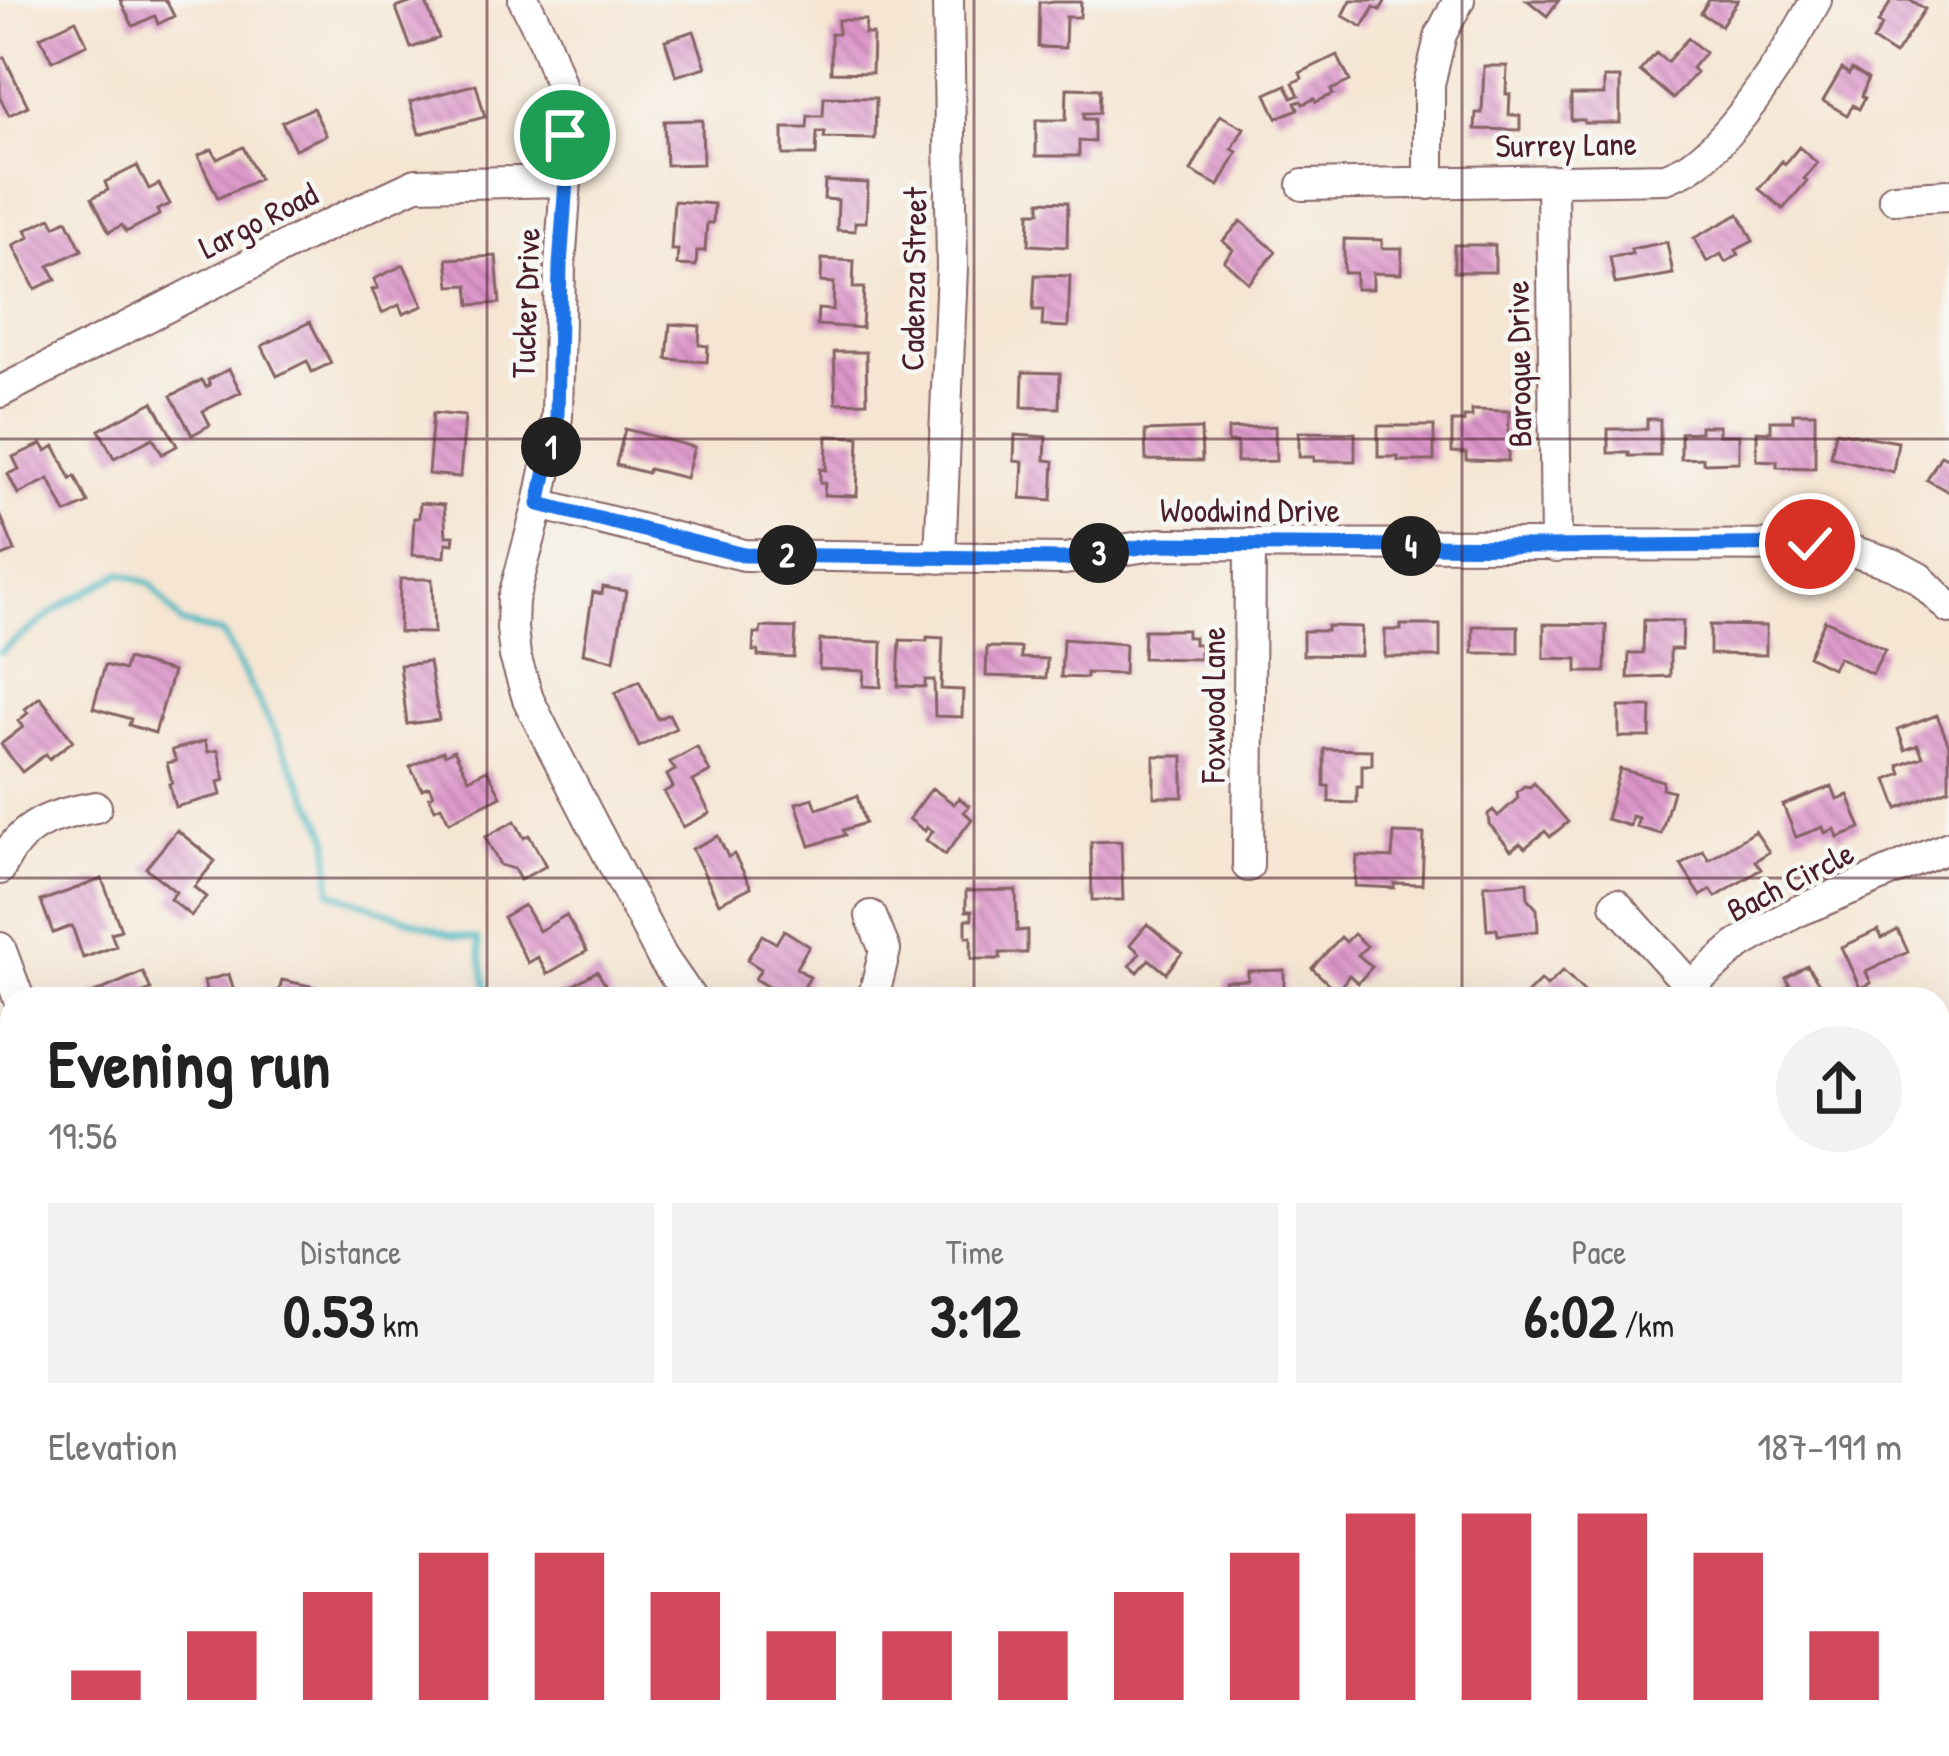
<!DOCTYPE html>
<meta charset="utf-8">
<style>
body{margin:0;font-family:"Patrick Hand",sans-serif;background:#f2f2f2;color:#222;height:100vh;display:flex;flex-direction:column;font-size:45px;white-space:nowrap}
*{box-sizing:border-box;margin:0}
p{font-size:39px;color:#767676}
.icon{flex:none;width:66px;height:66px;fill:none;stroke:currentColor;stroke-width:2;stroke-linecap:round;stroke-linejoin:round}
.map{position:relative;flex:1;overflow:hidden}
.sheet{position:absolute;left:0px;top:987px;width:1950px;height:771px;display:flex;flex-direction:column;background:#fff;border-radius:36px 36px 0 0;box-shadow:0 12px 48px #0002}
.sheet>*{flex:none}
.pin{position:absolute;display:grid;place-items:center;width:102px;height:102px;color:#fff;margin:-51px;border:6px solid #fff;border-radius:50%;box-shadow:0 3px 12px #0007}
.km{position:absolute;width:60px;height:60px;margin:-30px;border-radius:50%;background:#222;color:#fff;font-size:33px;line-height:60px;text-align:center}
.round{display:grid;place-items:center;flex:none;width:126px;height:126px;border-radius:63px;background:#f2f2f2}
.summary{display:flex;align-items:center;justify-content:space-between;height:204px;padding:0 48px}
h1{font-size:66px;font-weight:800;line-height:90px}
.figures{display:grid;grid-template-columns:repeat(3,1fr);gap:18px;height:204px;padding:12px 48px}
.figures div{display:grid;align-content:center;border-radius:0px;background:#f2f2f2;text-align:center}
.figures b{font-size:60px;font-weight:800}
.figures small{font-size:33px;font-weight:400}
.figures p{font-size:33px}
.chart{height:336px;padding:24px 48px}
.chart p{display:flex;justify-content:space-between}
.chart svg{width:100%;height:216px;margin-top:12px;stroke:#d1495b;stroke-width:6}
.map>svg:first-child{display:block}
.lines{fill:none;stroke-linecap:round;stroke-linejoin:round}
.stream{stroke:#4bb9c3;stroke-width:6}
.building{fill:url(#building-back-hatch)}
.minor-casing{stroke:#866465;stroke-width:34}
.minor{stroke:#fff;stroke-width:30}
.route-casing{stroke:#fff;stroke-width:24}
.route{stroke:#1a73e8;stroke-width:15}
.grid{fill:none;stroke:#4a1f2b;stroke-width:3;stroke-opacity:0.55}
.labels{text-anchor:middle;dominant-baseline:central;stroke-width:9;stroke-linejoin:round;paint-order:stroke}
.street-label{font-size:33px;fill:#4a1f2b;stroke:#f6f6f2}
</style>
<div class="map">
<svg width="1949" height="1756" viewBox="0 0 1949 1756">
<defs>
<pattern id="building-back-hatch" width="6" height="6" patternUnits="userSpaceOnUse" patternTransform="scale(3)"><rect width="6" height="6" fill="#dd96ca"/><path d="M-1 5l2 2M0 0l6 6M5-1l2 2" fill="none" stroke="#b57aa4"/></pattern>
</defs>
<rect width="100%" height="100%" fill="#f6f6f2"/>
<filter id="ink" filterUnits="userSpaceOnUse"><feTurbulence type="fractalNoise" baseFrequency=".00833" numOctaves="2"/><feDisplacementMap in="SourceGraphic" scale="24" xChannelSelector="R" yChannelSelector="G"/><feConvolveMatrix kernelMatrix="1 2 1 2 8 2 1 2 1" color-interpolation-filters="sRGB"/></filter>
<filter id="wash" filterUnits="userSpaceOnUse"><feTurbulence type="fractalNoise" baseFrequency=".004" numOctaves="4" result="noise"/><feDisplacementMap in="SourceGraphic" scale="48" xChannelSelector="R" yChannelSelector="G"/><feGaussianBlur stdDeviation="2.7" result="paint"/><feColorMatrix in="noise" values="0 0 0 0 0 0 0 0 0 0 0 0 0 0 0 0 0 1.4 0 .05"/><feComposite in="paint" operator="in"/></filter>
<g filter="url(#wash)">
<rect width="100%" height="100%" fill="#f5e5d2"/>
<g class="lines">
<path class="stream" d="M 0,652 L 66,603 L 121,573 L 151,584 L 181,623 L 223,634 L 329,835 L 331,892 L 452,935 L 478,939 L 489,999
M 1922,1746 L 1924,1756"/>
</g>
<g id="blocks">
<path class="building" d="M 120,0 L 166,0 L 174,16 L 158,24 L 155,16 L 133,26 Z
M 418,0 L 425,0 L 439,38 L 411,48 L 396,8 Z
M 1351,0 L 1386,0 L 1380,10 L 1374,7 L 1363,27 L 1343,16 Z
M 1527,0 L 1559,0 L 1547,16 Z
M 1709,0 L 1738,0 L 1721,26 L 1701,13 Z
M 1892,0 L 1911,0 L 1925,9 L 1895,55 L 1873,41 L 1882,26 L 1878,23 Z
M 1039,2 L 1081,2 L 1080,17 L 1066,17 L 1065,48 L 1038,47 Z
M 76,20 L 87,44 L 52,61 L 40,37 Z
M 838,20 L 866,20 L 865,34 L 873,34 L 872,73 L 831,72 L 831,34 L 838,34 Z
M 694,31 L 706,67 L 676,76 L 665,40 Z
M 1688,38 L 1705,53 L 1692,68 L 1696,72 L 1673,99 L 1640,71 L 1656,53 L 1667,62 Z
M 1337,55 L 1350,81 L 1331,90 L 1333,94 L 1316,102 L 1314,99 L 1303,104 L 1301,101 L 1295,103 L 1298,109 L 1277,118 L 1266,94 L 1286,85 L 1292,98 L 1299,95 L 1293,83 L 1302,78 L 1300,73 Z
M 4,57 L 28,106 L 9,115 L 0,98 L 0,59 Z
M 1484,66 L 1507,66 L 1506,94 L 1510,94 L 1509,115 L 1520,116 L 1520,130 L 1475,129 L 1476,113 L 1482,113 Z
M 1842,69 L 1849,74 L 1852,69 L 1868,79 L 1862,96 L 1865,98 L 1859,109 L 1853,105 L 1847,115 L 1823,101 Z
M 1604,78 L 1620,78 L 1620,123 L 1584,123 L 1584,120 L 1571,120 L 1571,95 L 1604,95 Z
M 476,84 L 485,117 L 419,134 L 410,102 Z
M 1067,88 L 1100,89 L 1099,113 L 1084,113 L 1084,119 L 1094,119 L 1094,142 L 1079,141 L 1079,156 L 1036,156 L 1036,120 L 1066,120 Z
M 824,97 L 876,98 L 875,139 L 824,138 L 825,132 L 817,132 L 816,155 L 783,155 L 783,128 L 807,128 L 808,116 L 823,116 Z
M 313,108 L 326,135 L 295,149 L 282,122 Z
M 1220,115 L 1244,128 L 1232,149 L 1237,152 L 1219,186 L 1191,171 Z
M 702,120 L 703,164 L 666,165 L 664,121 Z
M 243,147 L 259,179 L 218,198 L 198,156 L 212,149 L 217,159 Z
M 1799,147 L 1817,163 L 1804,179 L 1807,181 L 1783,209 L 1759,189 L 1782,161 L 1785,164 Z
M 137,166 L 149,189 L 159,184 L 170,204 L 157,210 L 159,215 L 126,232 L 122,225 L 109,232 L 92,198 L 108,190 L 105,182 Z
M 825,181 L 868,183 L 866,222 L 855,222 L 855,231 L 837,230 L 838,200 L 824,199 Z
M 674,201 L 714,204 L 713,223 L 707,223 L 705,251 L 697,251 L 696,266 L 677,265 L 678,250 L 671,250 Z
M 1040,201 L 1068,202 L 1067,247 L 1029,245 L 1030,212 L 1040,212 Z
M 1739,214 L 1753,241 L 1736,250 L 1739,255 L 1725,262 L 1721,254 L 1707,262 L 1694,238 Z
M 51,218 L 55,226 L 67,220 L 82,250 L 49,266 L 56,279 L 35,289 L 13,245 L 30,237 L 26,230 Z
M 1241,221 L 1276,252 L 1249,283 L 1224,261 L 1233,250 L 1223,241 Z
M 1344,239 L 1382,240 L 1382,248 L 1402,248 L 1401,274 L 1373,273 L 1373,289 L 1356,289 L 1356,273 L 1344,273 Z
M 1667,242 L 1673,274 L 1615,284 L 1610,257 L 1632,254 L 1631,249 Z
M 1454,245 L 1495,245 L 1495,272 L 1454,272 Z
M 496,256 L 500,303 L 470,305 L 468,285 L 450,286 L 447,259 Z
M 822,259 L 854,261 L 853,288 L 864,288 L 862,328 L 817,325 L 818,309 L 833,310 L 834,283 L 821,282 Z
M 404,265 L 423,306 L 403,314 L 399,305 L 382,313 L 372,290 L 378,288 L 374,279 Z
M 1035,275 L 1070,276 L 1068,327 L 1042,326 L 1043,310 L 1033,310 Z
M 310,322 L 331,363 L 312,372 L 307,361 L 277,376 L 262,346 Z
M 670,324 L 700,326 L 699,345 L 708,346 L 707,362 L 667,359 Z
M 834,352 L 866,352 L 867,402 L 836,403 Z
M 229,369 L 241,392 L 203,411 L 210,425 L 192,435 L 171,396 L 202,380 L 206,387 L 210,385 L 208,380 Z
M 1023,372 L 1060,373 L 1059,408 L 1022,407 Z
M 153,402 L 177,446 L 162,454 L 153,438 L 114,458 L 99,430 Z
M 1472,410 L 1509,411 L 1508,461 L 1466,460 L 1466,453 L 1452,452 L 1452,422 L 1464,422 L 1464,417 L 1472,417 Z
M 433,413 L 465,416 L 460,477 L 428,474 Z
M 1793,413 L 1815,413 L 1815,468 L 1777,467 L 1777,461 L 1757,460 L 1757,431 L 1771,432 L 1771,421 L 1793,421 Z
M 1647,419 L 1660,419 L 1660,456 L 1629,456 L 1629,453 L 1608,453 L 1608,429 L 1647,429 Z
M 1275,426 L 1276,461 L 1237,462 L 1237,442 L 1228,442 L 1228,429 Z
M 1378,426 L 1434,426 L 1434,461 L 1398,461 L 1398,457 L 1378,457 Z
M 1700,426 L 1719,426 L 1719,435 L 1739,435 L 1739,462 L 1703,463 L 1703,458 L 1681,459 L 1681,433 L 1700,432 Z
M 625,429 L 694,447 L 686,478 L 649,469 L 647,473 L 616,465 Z
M 1201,429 L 1202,461 L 1146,460 L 1145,431 Z
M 1836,431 L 1898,442 L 1893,472 L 1831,457 Z
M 1299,432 L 1355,433 L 1355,461 L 1314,461 L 1314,457 L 1299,457 Z
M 1015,435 L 1046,437 L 1045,460 L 1054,461 L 1052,500 L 1021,498 L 1023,462 L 1014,461 Z
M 827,436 L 859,437 L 857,496 L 824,495 L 825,483 L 820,483 L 820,469 L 826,470 Z
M 42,444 L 46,451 L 55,446 L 71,479 L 75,476 L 88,503 L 66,513 L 49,479 L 18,494 L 8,474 L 19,469 L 13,457 Z
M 1941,455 L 1949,459 L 1949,492 L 1927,480 Z
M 420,503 L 444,505 L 446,536 L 454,536 L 453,544 L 446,543 L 445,557 L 412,555 L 414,518 L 419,518 Z
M 0,514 L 15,551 L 0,557 Z
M 400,579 L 432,579 L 434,633 L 399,632 Z
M 603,587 L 626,591 L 614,660 L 583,653 L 593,592 L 602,594 Z
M 1644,620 L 1683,621 L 1682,649 L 1670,649 L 1670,676 L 1628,678 L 1629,653 L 1643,653 Z
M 1825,620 L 1885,649 L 1872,674 L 1838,657 L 1832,668 L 1808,656 Z
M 1544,624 L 1606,625 L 1605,672 L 1577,672 L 1577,659 L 1544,658 Z
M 1401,625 L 1440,625 L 1440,657 L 1385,657 L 1385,630 L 1401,630 Z
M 1710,625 L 1766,626 L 1766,655 L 1710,654 Z
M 1327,626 L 1362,627 L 1361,656 L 1303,655 L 1303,631 L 1327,631 Z
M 1473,626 L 1518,626 L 1518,653 L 1473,653 Z
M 761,627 L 796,628 L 794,658 L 758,656 L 758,651 L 753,651 L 754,633 L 760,634 Z
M 1144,630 L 1187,630 L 1187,637 L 1194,637 L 1194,644 L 1200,644 L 1200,659 L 1143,658 Z
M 927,637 L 943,638 L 941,689 L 963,690 L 962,717 L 935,716 L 934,680 L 925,680 L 925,687 L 898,686 L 900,640 L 927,641 Z
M 1063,639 L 1125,644 L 1124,674 L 1086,673 L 1086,678 L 1061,677 Z
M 820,640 L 882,642 L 881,687 L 863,686 L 864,671 L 819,669 Z
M 987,647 L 1021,648 L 1021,658 L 1047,659 L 1046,678 L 986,676 Z
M 127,659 L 173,672 L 155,733 L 129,725 L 131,719 L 93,708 L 105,665 L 124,670 Z
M 429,662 L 439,720 L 407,724 L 400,665 Z
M 639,681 L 658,719 L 669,714 L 676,728 L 639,747 L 615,693 Z
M 40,697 L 73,741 L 49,759 L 46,754 L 22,772 L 1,744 L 23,727 L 18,721 L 28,713 L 25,709 Z
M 1619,707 L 1651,707 L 1650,737 L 1619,737 Z
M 1937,715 L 1949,745 L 1949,789 L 1898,809 L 1887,780 L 1902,774 L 1899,766 L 1923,757 L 1918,745 L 1905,750 L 1898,730 Z
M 205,741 L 208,752 L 218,750 L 225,780 L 218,782 L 221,795 L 175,807 L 169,784 L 172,783 L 167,763 L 176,761 L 172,750 Z
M 697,747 L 710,772 L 693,781 L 710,813 L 683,827 L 664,792 L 673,787 L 667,775 L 675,770 L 670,762 Z
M 1324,749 L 1372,750 L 1372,765 L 1362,765 L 1362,787 L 1357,787 L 1357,803 L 1329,802 L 1329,786 L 1324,786 Z
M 454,750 L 469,779 L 487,770 L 501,796 L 449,822 L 441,806 L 435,809 L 429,797 L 433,795 L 429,786 L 422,789 L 410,767 L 443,751 L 445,755 Z
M 1154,756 L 1183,756 L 1183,797 L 1154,797 Z
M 1620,769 L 1663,781 L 1662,788 L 1673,791 L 1661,834 L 1636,827 L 1639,818 L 1632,816 L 1630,826 L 1606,819 Z
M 1534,783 L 1568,822 L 1550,837 L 1545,831 L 1525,848 L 1520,843 L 1511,850 L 1489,824 L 1488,814 L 1493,810 L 1498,816 L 1518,798 L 1517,792 L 1524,786 L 1530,787 Z
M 1832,786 L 1837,799 L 1848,795 L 1861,828 L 1838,837 L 1835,829 L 1825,833 L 1823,827 L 1796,837 L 1783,805 Z
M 932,788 L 954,804 L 959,798 L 969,806 L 964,812 L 972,819 L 945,855 L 926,840 L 933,831 L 927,827 L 925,831 L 909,819 Z
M 857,796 L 865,823 L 843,830 L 845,835 L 810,846 L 796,803 L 813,798 L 817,809 Z
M 515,821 L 524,838 L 529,835 L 546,866 L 520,880 L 514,869 L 500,865 L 485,837 Z
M 177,830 L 215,861 L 194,887 L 206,897 L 191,916 L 170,899 L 176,892 L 146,868 Z
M 1755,831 L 1769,852 L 1755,861 L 1761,869 L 1716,897 L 1711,890 L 1701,896 L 1681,865 L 1703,851 L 1709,860 Z
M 1394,833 L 1424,834 L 1422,884 L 1394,883 L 1394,888 L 1355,886 L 1357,856 L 1392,858 Z
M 718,836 L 728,857 L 734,854 L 751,887 L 719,903 L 692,849 Z
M 1121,841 L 1123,900 L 1092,900 L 1091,842 Z
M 102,879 L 121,930 L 111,933 L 116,946 L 83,958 L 72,926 L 53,933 L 41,901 Z
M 1527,882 L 1528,899 L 1537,909 L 1538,931 L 1498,935 L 1497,929 L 1487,930 L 1484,885 Z
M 1016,890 L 1017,931 L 1027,930 L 1027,953 L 1000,953 L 1000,959 L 971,959 L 971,937 L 966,937 L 966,919 L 972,919 L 972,911 L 966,911 L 966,891 Z
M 524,905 L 539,931 L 566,915 L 587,951 L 547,974 L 538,957 L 528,963 L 503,917 Z
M 1147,924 L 1182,953 L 1166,973 L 1149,959 L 1138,972 L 1130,965 L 1140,953 L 1130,944 Z
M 784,930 L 809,946 L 796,968 L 810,977 L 797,999 L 787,999 L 755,979 L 761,969 L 747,960 L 762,935 L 776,943 Z
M 1878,930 L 1882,938 L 1898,930 L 1908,952 L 1866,972 L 1871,983 L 1860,988 L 1841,947 Z
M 1354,934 L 1367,946 L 1358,955 L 1372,967 L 1358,983 L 1349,975 L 1337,992 L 1312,968 L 1341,937 L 1346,942 Z
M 1807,965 L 1829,999 L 1768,999 L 1790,985 L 1786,978 Z
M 1284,970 L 1284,999 L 1225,999 L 1225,981 L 1248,980 L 1248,971 Z
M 597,971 L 614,999 L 556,999 L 555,996 Z
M 1563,971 L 1592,999 L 1534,999 L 1528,993 L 1541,980 L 1547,986 Z
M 143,972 L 151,990 L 137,996 L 139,999 L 94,999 L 92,994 Z
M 229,974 L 236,999 L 181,999 L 206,991 L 204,981 Z
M 282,980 L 338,992 L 336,999 L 277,999 Z
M 12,1171 L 12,1236 L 5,1239 L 0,1227 L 0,1175 Z
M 1,1644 L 12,1681 L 0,1686 L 0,1644 Z
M 659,1746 L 712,1746 L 712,1752 L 659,1750 Z
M 1025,1746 L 1048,1746 L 1050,1756 L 1026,1756 Z
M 1401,1746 L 1445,1746 L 1445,1756 L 1404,1756 L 1404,1753 L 1401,1753 Z
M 1597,1746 L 1706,1746 L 1706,1756 L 1598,1756 L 1594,1754 Z"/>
</g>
</g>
<g filter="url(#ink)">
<use href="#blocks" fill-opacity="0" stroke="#866465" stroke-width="3"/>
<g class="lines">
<g class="minor-casing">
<path id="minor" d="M 524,0 L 544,40 L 560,84 L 565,135 L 566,181 L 560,266 L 557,417 L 539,504 L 513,600 L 512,628 L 515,656 L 528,699 L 546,735 L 662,957 L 691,999
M 1552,181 L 1556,547
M 1429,184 L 1429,84 L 1441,34 L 1459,0
M 1303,185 L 1666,178 C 1675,174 1684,171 1692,165 C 1738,133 1789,50 1816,0
M 1894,198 L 1949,195
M 0,392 L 315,231 L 416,184 L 566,181
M 539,504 L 744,555 L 1065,559 L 1159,544 L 1836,546 L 1893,564 L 1919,578 L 1949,608
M 940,558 L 952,268 L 948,0
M 1248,866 L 1250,545
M 0,869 C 19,824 52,815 96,807
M 1616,904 L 1690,986
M 871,916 L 885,950 L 873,999
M 0,948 L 19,999
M 1675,999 L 1738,945 L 1796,912 L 1949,847
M 1938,1363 L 1949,1361
M 0,1542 L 12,1574
M 0,1730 L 12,1730
M 1245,1746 L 1246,1756"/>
</g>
<use href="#minor" class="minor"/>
</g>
</g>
<g class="lines" filter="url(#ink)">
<g class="route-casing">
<path id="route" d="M 565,135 L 566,181 L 560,266 L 557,417 L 539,504 L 744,555 L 1065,559 L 1159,544 L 1545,547 L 1810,544"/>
</g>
<use href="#route" class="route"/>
</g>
<path class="grid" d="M 487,0 L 487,999M 974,0 L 974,999M 1462,0 L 1462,999M 0,439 L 1949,439M 0,878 L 1949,878M 0,1317 L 12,1317M 1938,1317 L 1949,1317M 487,1746 L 487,1756M 974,1746 L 974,1756M 1462,1746 L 1462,1756"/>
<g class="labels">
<g class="street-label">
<text transform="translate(1566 144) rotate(-1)">Surrey Lane</text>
<text transform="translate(258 220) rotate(-27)">Largo Road</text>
<text transform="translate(913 279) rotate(-89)">Cadenza Street</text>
<text transform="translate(525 303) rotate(-88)">Tucker Drive</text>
<text transform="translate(1518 364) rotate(-91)">Baroque Drive</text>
<text x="1250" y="510">Woodwind Drive</text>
<text transform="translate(1213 705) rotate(-90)">Foxwood Lane</text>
<text transform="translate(1790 881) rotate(-27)">Bach Circle</text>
</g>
</g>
</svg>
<div class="pin" style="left:565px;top:135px;background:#1e9e55"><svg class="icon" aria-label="arrive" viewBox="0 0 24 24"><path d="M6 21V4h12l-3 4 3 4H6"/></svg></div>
<div class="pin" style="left:1810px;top:544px;background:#d93025"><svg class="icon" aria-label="check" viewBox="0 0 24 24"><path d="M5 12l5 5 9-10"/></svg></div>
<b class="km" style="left:551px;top:447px">1</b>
<b class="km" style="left:787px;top:555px">2</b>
<b class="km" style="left:1099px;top:553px">3</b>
<b class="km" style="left:1411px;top:546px">4</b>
<section class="sheet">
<div class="summary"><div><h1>Evening run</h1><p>19:56</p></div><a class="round"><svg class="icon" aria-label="share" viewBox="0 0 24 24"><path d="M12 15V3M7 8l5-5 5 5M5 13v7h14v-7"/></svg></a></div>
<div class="figures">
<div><p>Distance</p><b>0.53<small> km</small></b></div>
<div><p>Time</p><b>3:12</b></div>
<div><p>Pace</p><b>6:02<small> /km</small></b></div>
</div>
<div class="chart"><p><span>Elevation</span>187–191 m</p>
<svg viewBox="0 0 160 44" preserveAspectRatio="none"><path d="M5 44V38M15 44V30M25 44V22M35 44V14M45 44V14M55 44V22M65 44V30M75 44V30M85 44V30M95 44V22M105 44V14M115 44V6M125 44V6M135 44V6M145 44V14M155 44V30"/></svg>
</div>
</section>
</div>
